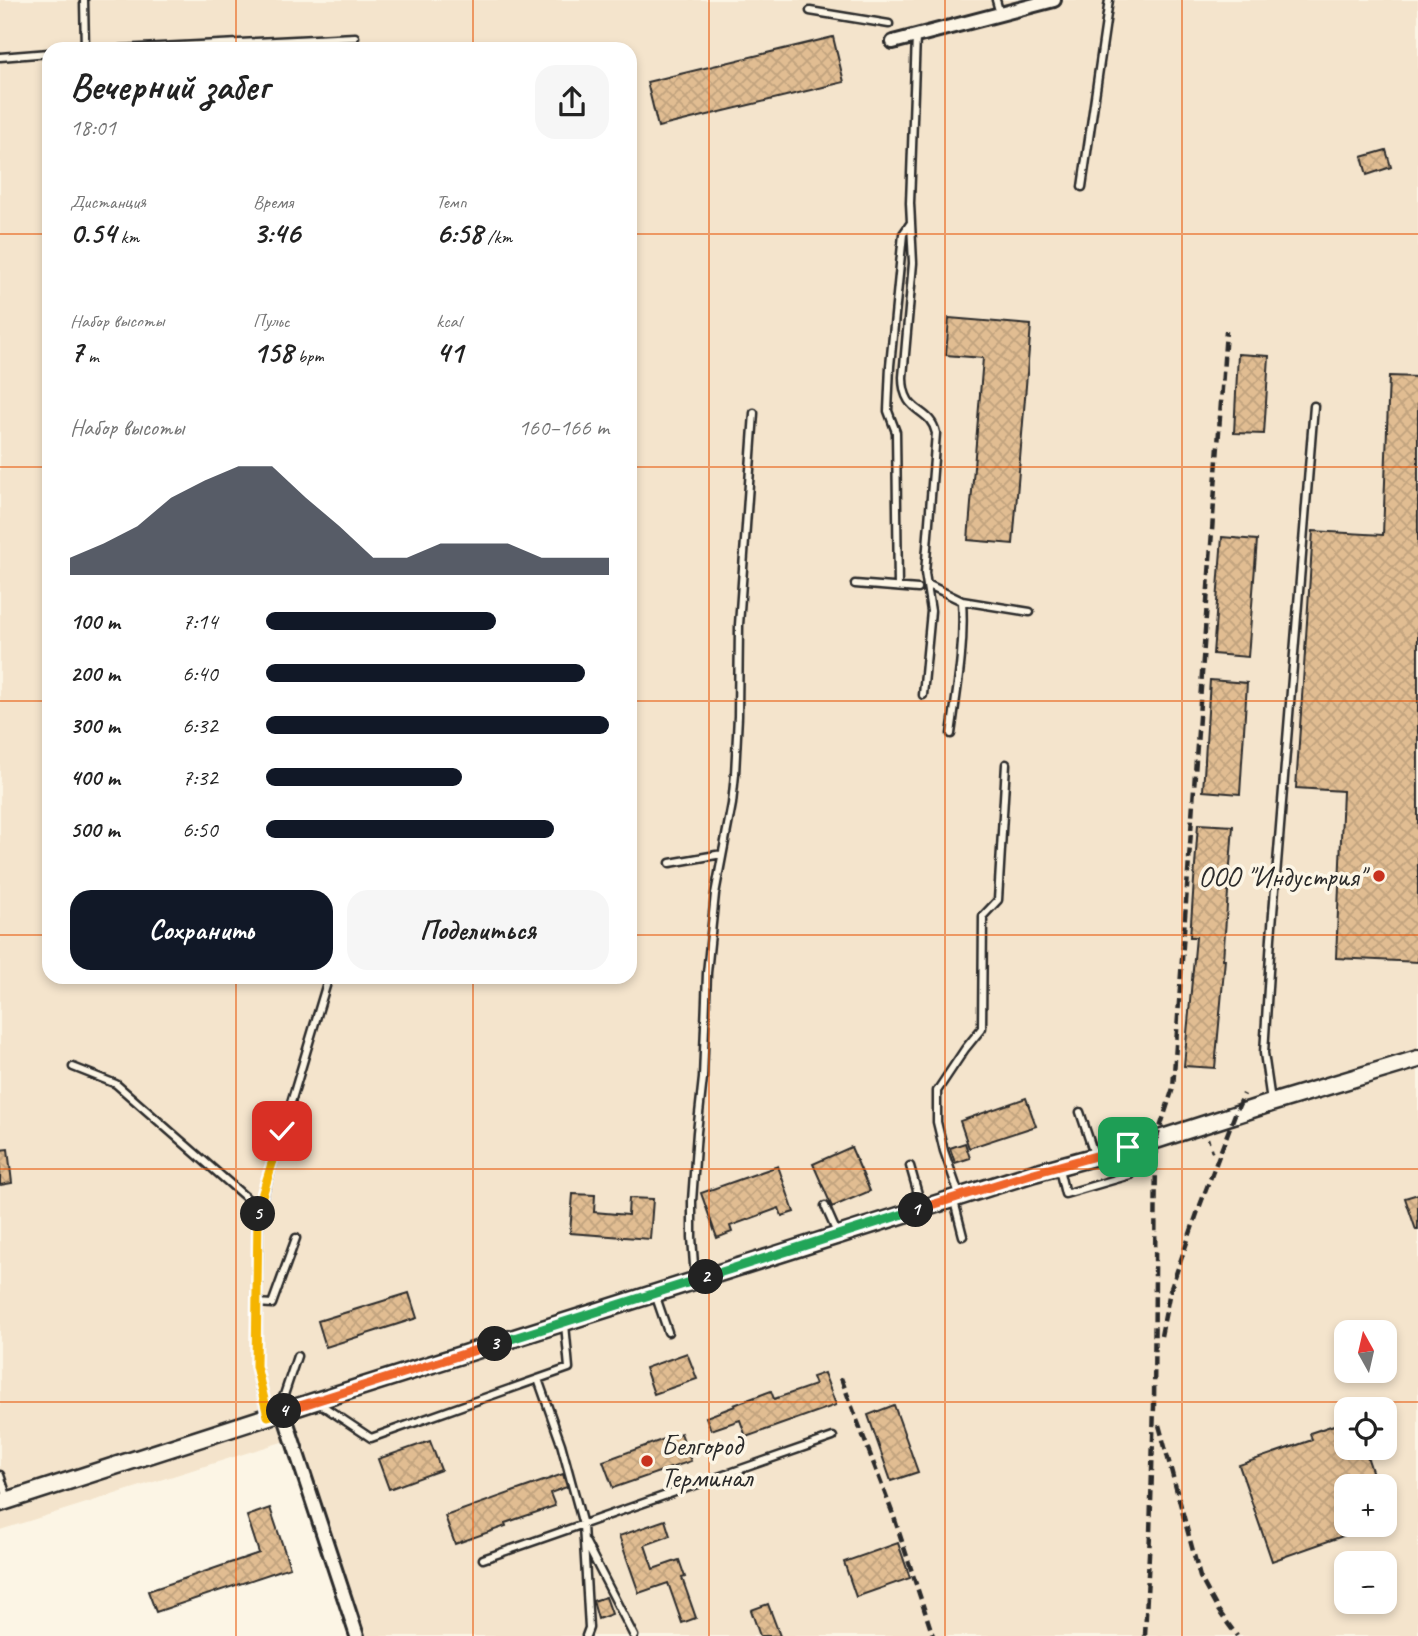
<!DOCTYPE html>
<html lang="ru">
<meta charset="utf-8">
<style>
body{margin:0;font-family:Caveat,sans-serif;background:#f6f6f6;color:#222;height:100vh;display:flex;flex-direction:column;font-size:26px;white-space:nowrap}
*{box-sizing:border-box;margin:0}
p{font-size:23px;color:#767676}
.icon{flex:none;width:38px;height:38px;fill:none;stroke:currentColor;stroke-width:2;stroke-linecap:round;stroke-linejoin:round}
.map{position:relative;flex:1;overflow:hidden}
.side{position:absolute;left:42px;top:42px;width:595px;height:942px;display:flex;flex-direction:column;background:#fff;border-radius:21px;box-shadow:0 4px 10px #0003}
.side>*{flex:none}
.needle{width:46px;rotate:352deg}
.controls{position:absolute;left:1334px;top:1320px;display:grid;gap:14px}
.controls a{display:grid;place-items:center;width:63px;height:63px;border-radius:14px;background:#fff;box-shadow:0 4px 10px #0003;font-size:35px}
.pin{position:absolute;display:grid;place-items:center;width:60px;height:60px;color:#fff;margin:-30px;border-radius:14px;box-shadow:0 4px 10px #0006}
.km{position:absolute;width:35px;height:35px;margin:-18px;border-radius:50%;background:#222;color:#fff;font-size:19px;line-height:35px;text-align:center}
.round{display:grid;place-items:center;flex:none;width:74px;height:74px;border-radius:21px;background:#f6f6f6}
.summary{display:flex;align-items:center;justify-content:space-between;height:119px;padding:0 28px}
h1{font-size:38px;font-weight:700;line-height:52px}
.metrics{display:grid;grid-template-columns:repeat(3,1fr);gap:10px;height:119px;padding:7px 28px}
.metrics div{display:grid;align-content:center}
.metrics b{font-size:30px;font-weight:700}
.metrics small{font-size:19px;font-weight:400}
.metrics p{font-size:19px}
.chart{height:196px;padding:14px 28px}
.chart p{display:flex;justify-content:space-between}
.chart svg{width:100%;height:126px;margin-top:7px;fill:#111827;opacity:.7}
.cta{display:flex;gap:14px;margin-top:auto;padding:14px 28px}
.cta a{flex:1;height:80px;border-radius:21px;background:#111827;color:#fff;font-size:28px;font-weight:700;line-height:80px;text-align:center}
.cta a+a{background:#f6f6f6;color:#222}
ul{padding:0 28px;list-style:none;font-size:23px}
li{display:grid;grid-template-columns:112px 84px 1fr;align-items:center;height:52px}
li i{height:18px;border-radius:9px;background:#111827}
.map>svg:first-child{display:block}
.built{fill:#f4e4cc;fill-rule:evenodd}
.building{fill:url(#building-cross-hatch);stroke:#2b2b2b;stroke-width:2}
.lines{fill:none;stroke-linecap:round;stroke-linejoin:round}
.service-casing{stroke:#2b2b2b;stroke-width:11}
.minor-casing{stroke:#2b2b2b;stroke-width:18}
.tertiary-casing{stroke:#2b2b2b;stroke-width:21}
.path{stroke:#2b2b2b;stroke-width:2.5;stroke-dasharray:5 5;stroke-linecap:butt}
.service{stroke:#fcf5e5;stroke-width:6}
.minor{stroke:#fcf5e5;stroke-width:12}
.tertiary{stroke:#fcf5e5;stroke-width:16}
.rail{stroke:#2b2b2b;stroke-width:4.5;stroke-dasharray:10 5;stroke-linecap:butt}
.split-1-casing{stroke:#fff;stroke-width:14}
.split-2-casing{stroke:#fff;stroke-width:14}
.split-3-casing{stroke:#fff;stroke-width:14}
.split-4-casing{stroke:#fff;stroke-width:14}
.split-5-casing{stroke:#fff;stroke-width:14}
.split-6-casing{stroke:#fff;stroke-width:14}
.split-1{stroke:#f0652b;stroke-width:9}
.split-2{stroke:#22a559;stroke-width:9}
.split-3{stroke:#22a559;stroke-width:9}
.split-4{stroke:#f0652b;stroke-width:9}
.split-5{stroke:#f5b400;stroke-width:9}
.split-6{stroke:#f5b400;stroke-width:9}
.grid{fill:none;stroke:#e8590c;stroke-width:2;stroke-opacity:0.55}
.poi-dot{fill:#c8321e;stroke:#fcf5e5;stroke-width:2.5}
.labels{text-anchor:middle;dominant-baseline:central;stroke-width:7;stroke-linejoin:round;paint-order:stroke}
.poi-label{font-size:28px;fill:#2b2b2b;stroke:#fcf5e5;text-anchor:end}
</style>
<div class="map">
<svg width="1418" height="1636" viewBox="0 0 1418 1636">
<defs>
<pattern id="building-cross-hatch" width="8" height="8" patternUnits="userSpaceOnUse" patternTransform="scale(1.75)"><rect width="8" height="8" fill="#e1bd92"/><path d="M0 0l8 8M0 8l8-8" fill="none" stroke="#c1a37e"/></pattern>
</defs>
<rect width="100%" height="100%" fill="#fcf5e5"/>
<filter id="ink" filterUnits="userSpaceOnUse"><feTurbulence type="fractalNoise" baseFrequency=".0143" numOctaves="2"/><feDisplacementMap in="SourceGraphic" scale="14" xChannelSelector="R" yChannelSelector="G"/><feConvolveMatrix kernelMatrix="1 2 1 2 8 2 1 2 1" color-interpolation-filters="sRGB"/></filter>
<g filter="url(#ink)">
<path class="built" d="M 0,0 L 1418,0 L 1418,1636 L 348,1636 L 285,1441 L 0,1530 ZM 49,49 L 630,49 L 630,976 L 49,976 ZM 1346,1332 L 1384,1332 L 1384,1370 L 1346,1370 ZM 1346,1409 L 1384,1409 L 1384,1447 L 1346,1447 ZM 1346,1486 L 1384,1486 L 1384,1524 L 1346,1524 ZM 1346,1563 L 1384,1563 L 1384,1601 L 1346,1601 Z"/>
<path class="building" d="M 833,37 L 844,82 L 658,127 L 647,82 Z
M 1386,150 L 1391,167 L 1367,175 L 1362,157 Z
M 949,318 L 1031,325 L 1013,544 L 968,540 L 983,358 L 946,355 Z
M 1238,354 L 1269,356 L 1264,434 L 1234,433 Z
M 1389,376 L 1418,377 L 1418,962 L 1336,958 L 1343,791 L 1296,788 L 1313,531 L 1383,535 Z
M 1222,537 L 1257,540 L 1248,657 L 1213,654 Z
M 1210,680 L 1247,683 L 1240,794 L 1203,791 Z
M 1198,824 L 1233,826 L 1223,959 L 1225,959 L 1215,1068 L 1184,1066 L 1196,937 L 1190,937 Z
M 1026,1098 L 1036,1126 L 969,1148 L 960,1121 Z
M 965,1143 L 970,1158 L 955,1163 L 950,1148 Z
M 851,1147 L 870,1191 L 832,1207 L 813,1164 Z
M 8,1149 L 12,1183 L 0,1185 L 0,1150 Z
M 778,1166 L 794,1212 L 782,1216 L 779,1208 L 730,1226 L 732,1232 L 717,1238 L 701,1193 Z
M 573,1194 L 595,1195 L 594,1212 L 628,1215 L 629,1198 L 653,1199 L 650,1239 L 570,1233 Z
M 1418,1194 L 1418,1230 L 1416,1230 L 1405,1198 Z
M 409,1293 L 417,1318 L 326,1347 L 318,1321 Z
M 687,1353 L 697,1379 L 654,1394 L 645,1368 Z
M 824,1373 L 836,1405 L 746,1437 L 740,1420 L 711,1430 L 706,1417 L 735,1406 L 734,1405 L 771,1391 L 774,1399 L 815,1385 L 812,1377 Z
M 894,1405 L 918,1472 L 891,1481 L 868,1415 Z
M 1346,1421 L 1346,1447 L 1364,1447 L 1377,1486 L 1346,1486 L 1346,1524 L 1371,1524 L 1371,1526 L 1272,1561 L 1239,1465 L 1312,1440 L 1310,1433 Z
M 681,1433 L 691,1461 L 613,1488 L 603,1461 Z
M 430,1441 L 441,1470 L 389,1489 L 378,1459 Z
M 563,1474 L 567,1487 L 550,1493 L 555,1506 L 505,1523 L 506,1526 L 455,1544 L 445,1516 Z
M 270,1508 L 290,1567 L 156,1612 L 148,1591 L 259,1553 L 247,1516 Z
M 665,1520 L 670,1536 L 645,1545 L 653,1569 L 679,1560 L 685,1577 L 682,1578 L 696,1618 L 682,1623 L 668,1583 L 639,1593 L 619,1536 Z
M 898,1543 L 910,1578 L 856,1597 L 844,1562 Z
M 606,1597 L 612,1614 L 598,1619 L 593,1601 Z
M 768,1604 L 780,1636 L 760,1636 L 751,1610 Z"/>
<g class="lines">
<g class="service-casing">
<path id="service" d="M 84,0 L 85,49
M 996,0 L 1000,14
M 810,11 L 889,24
M 916,36 L 910,203 L 913,263 L 903,377 C 903,416 930,406 936,433 L 925,573 L 931,611 L 923,695
M 120,49 L 355,37
M 0,57 L 49,53
M 1082,187 L 1109,0
M 855,584 L 918,589
M 927,584 L 962,601 C 965,645 957,690 951,734
M 898,587 L 896,432 L 888,411 L 890,366 L 903,234 L 910,224
M 962,601 L 1030,612
M 670,863 L 722,854
M 73,1067 L 116,1084 L 259,1209
M 1271,1101 L 1264,1053 L 1271,938 L 1314,406
M 1080,1112 L 1095,1157
M 910,1166 L 922,1208
M 1059,1169 L 1065,1194 L 1130,1175 L 1128,1150
M 959,1194 L 944,1151 L 937,1122 L 937,1091 L 965,1049 L 982,1028 L 983,916 L 998,900 L 1006,764
M 954,1201 L 963,1236
M 825,1206 L 837,1233
M 695,1279 L 692,1237 L 692,1201 L 697,1132 L 703,1078 L 707,973 L 715,894 L 732,804 L 735,774 L 738,716 L 739,625 L 754,413
M 655,1294 L 668,1332
M 257,1303 L 272,1304 L 296,1238
M 538,1379 L 561,1444 L 583,1525 L 589,1628 L 586,1636
M 320,1404 L 371,1438 L 569,1368 L 565,1324
M 283,1410 L 280,1402 L 284,1395 L 297,1356
M 267,1414 L 256,1366 L 259,1209 L 329,976
M 0,1475 L 8,1499
M 586,1543 L 634,1636
M 483,1559 L 833,1437"/>
</g>
<g class="minor-casing">
<path id="minor" d="M 893,42 L 1054,0
M 283,1411 L 357,1636"/>
</g>
<g class="tertiary-casing">
<path id="tertiary" d="M 0,1503 L 316,1401 L 1034,1173 L 1156,1140 L 1271,1103 L 1418,1059"/>
</g>
<path class="path" d="M 1208,1138 L 1213,1155"/>
<use href="#service" class="service"/>
<use href="#minor" class="minor"/>
<use href="#tertiary" class="tertiary"/>
<path class="rail" d="M 1161,1336 L 1170,1291 L 1199,1208 L 1235,1114 L 1244,1094
M 841,1378 L 894,1517 L 933,1636
M 1159,1425 L 1200,1577 L 1218,1610 L 1237,1636
M 1145,1636 L 1150,1534 L 1154,1406 L 1156,1140 L 1173,1088 L 1226,331"/>
</g>
</g>
<g class="lines" filter="url(#ink)">
<g class="split-1-casing">
<path id="split-1" d="M 916,1210 L 1034,1173 L 1128,1147"/>
</g>
<g class="split-2-casing">
<path id="split-2" d="M 706,1277 L 916,1210"/>
</g>
<g class="split-3-casing">
<path id="split-3" d="M 495,1344 L 706,1277"/>
</g>
<g class="split-4-casing">
<path id="split-4" d="M 284,1411 L 495,1344"/>
</g>
<g class="split-5-casing">
<path id="split-5" d="M 258,1214 L 256,1366 L 268,1416 L 284,1411"/>
</g>
<g class="split-6-casing">
<path id="split-6" d="M 258,1214 L 258,1209 L 282,1131"/>
</g>
<use href="#split-1" class="split-1"/>
<use href="#split-2" class="split-2"/>
<use href="#split-3" class="split-3"/>
<use href="#split-4" class="split-4"/>
<use href="#split-5" class="split-5"/>
<use href="#split-6" class="split-6"/>
</g>
<path class="grid" d="M 236,0 L 236,49M 473,0 L 473,49M 709,0 L 709,1636M 945,0 L 945,1636M 1182,0 L 1182,1636M 0,234 L 49,234M 630,234 L 1418,234M 0,467 L 49,467M 630,467 L 1418,467M 0,701 L 49,701M 630,701 L 1418,701M 0,935 L 49,935M 630,935 L 1418,935M 236,976 L 236,1636M 473,976 L 473,1636M 0,1169 L 1418,1169M 0,1402 L 1418,1402"/>
<g class="poi-dot">
<circle cx="1379" cy="876" r="7"/>
<circle cx="647" cy="1461" r="7"/>
</g>
<g class="labels">
<g class="poi-label">
<text x="1365" y="876">ООО "Индустрия"</text>
<text x="661" y="1445" text-anchor="start">Белгород<tspan x="661" dy="32">Терминал</tspan></text>
</g>
</g>
</svg>
<div class="controls">
<a><svg class="needle" viewBox="-14 -14 28 28"><path d="M0-13l5 13h-10z" fill="#e53935"/><path d="M0 13l5-13h-10z" fill="#767676"/></svg></a>
<a><svg class="icon" aria-label="locate" viewBox="0 0 24 24"><circle cx="12" cy="12" r="6"/><path d="M12 2v4M12 18v4M2 12h4M18 12h4"/></svg></a>
<a>+</a>
<a>−</a>
</div>
<div class="pin" style="left:1128px;top:1147px;background:#1e9e55"><svg class="icon" aria-label="arrive" viewBox="0 0 24 24"><path d="M6 21V4h12l-3 4 3 4H6"/></svg></div>
<div class="pin" style="left:282px;top:1131px;background:#d93025"><svg class="icon" aria-label="check" viewBox="0 0 24 24"><path d="M5 12l5 5 9-10"/></svg></div>
<b class="km" style="left:916px;top:1210px">1</b>
<b class="km" style="left:706px;top:1277px">2</b>
<b class="km" style="left:495px;top:1344px">3</b>
<b class="km" style="left:284px;top:1411px">4</b>
<b class="km" style="left:258px;top:1214px">5</b>
<section class="side">
<div class="summary"><div><h1>Вечерний забег</h1><p>18:01</p></div><a class="round"><svg class="icon" aria-label="share" viewBox="0 0 24 24"><path d="M12 15V3M7 8l5-5 5 5M5 13v7h14v-7"/></svg></a></div>
<div class="metrics">
<div><p>Дистанция</p><b>0.54<small> km</small></b></div>
<div><p>Время</p><b>3:46</b></div>
<div><p>Темп</p><b>6:58<small> /km</small></b></div>
</div>
<div class="metrics">
<div><p>Набор высоты</p><b>7<small> m</small></b></div>
<div><p>Пульс</p><b>158<small> bpm</small></b></div>
<div><p>kcal</p><b>41</b></div>
</div>
<div class="chart"><p><span>Набор высоты</span>160–166 m</p>
<svg viewBox="0 0 160 44" preserveAspectRatio="none"><path d="M0 44V38L10 33L20 27L30 17L40 11L50 6L60 6L70 17L80 27L90 38L100 38L110 33L120 33L130 33L140 38L150 38L160 38V44z"/></svg>
</div>
<ul>
<li><b>100 m</b>7:14<i style="width:67%"></i></li>
<li><b>200 m</b>6:40<i style="width:93%"></i></li>
<li><b>300 m</b>6:32<i style="width:100%"></i></li>
<li><b>400 m</b>7:32<i style="width:57%"></i></li>
<li><b>500 m</b>6:50<i style="width:84%"></i></li>
</ul>
<div class="cta"><a>Сохранить</a><a>Поделиться</a></div>
</section>
</div>
